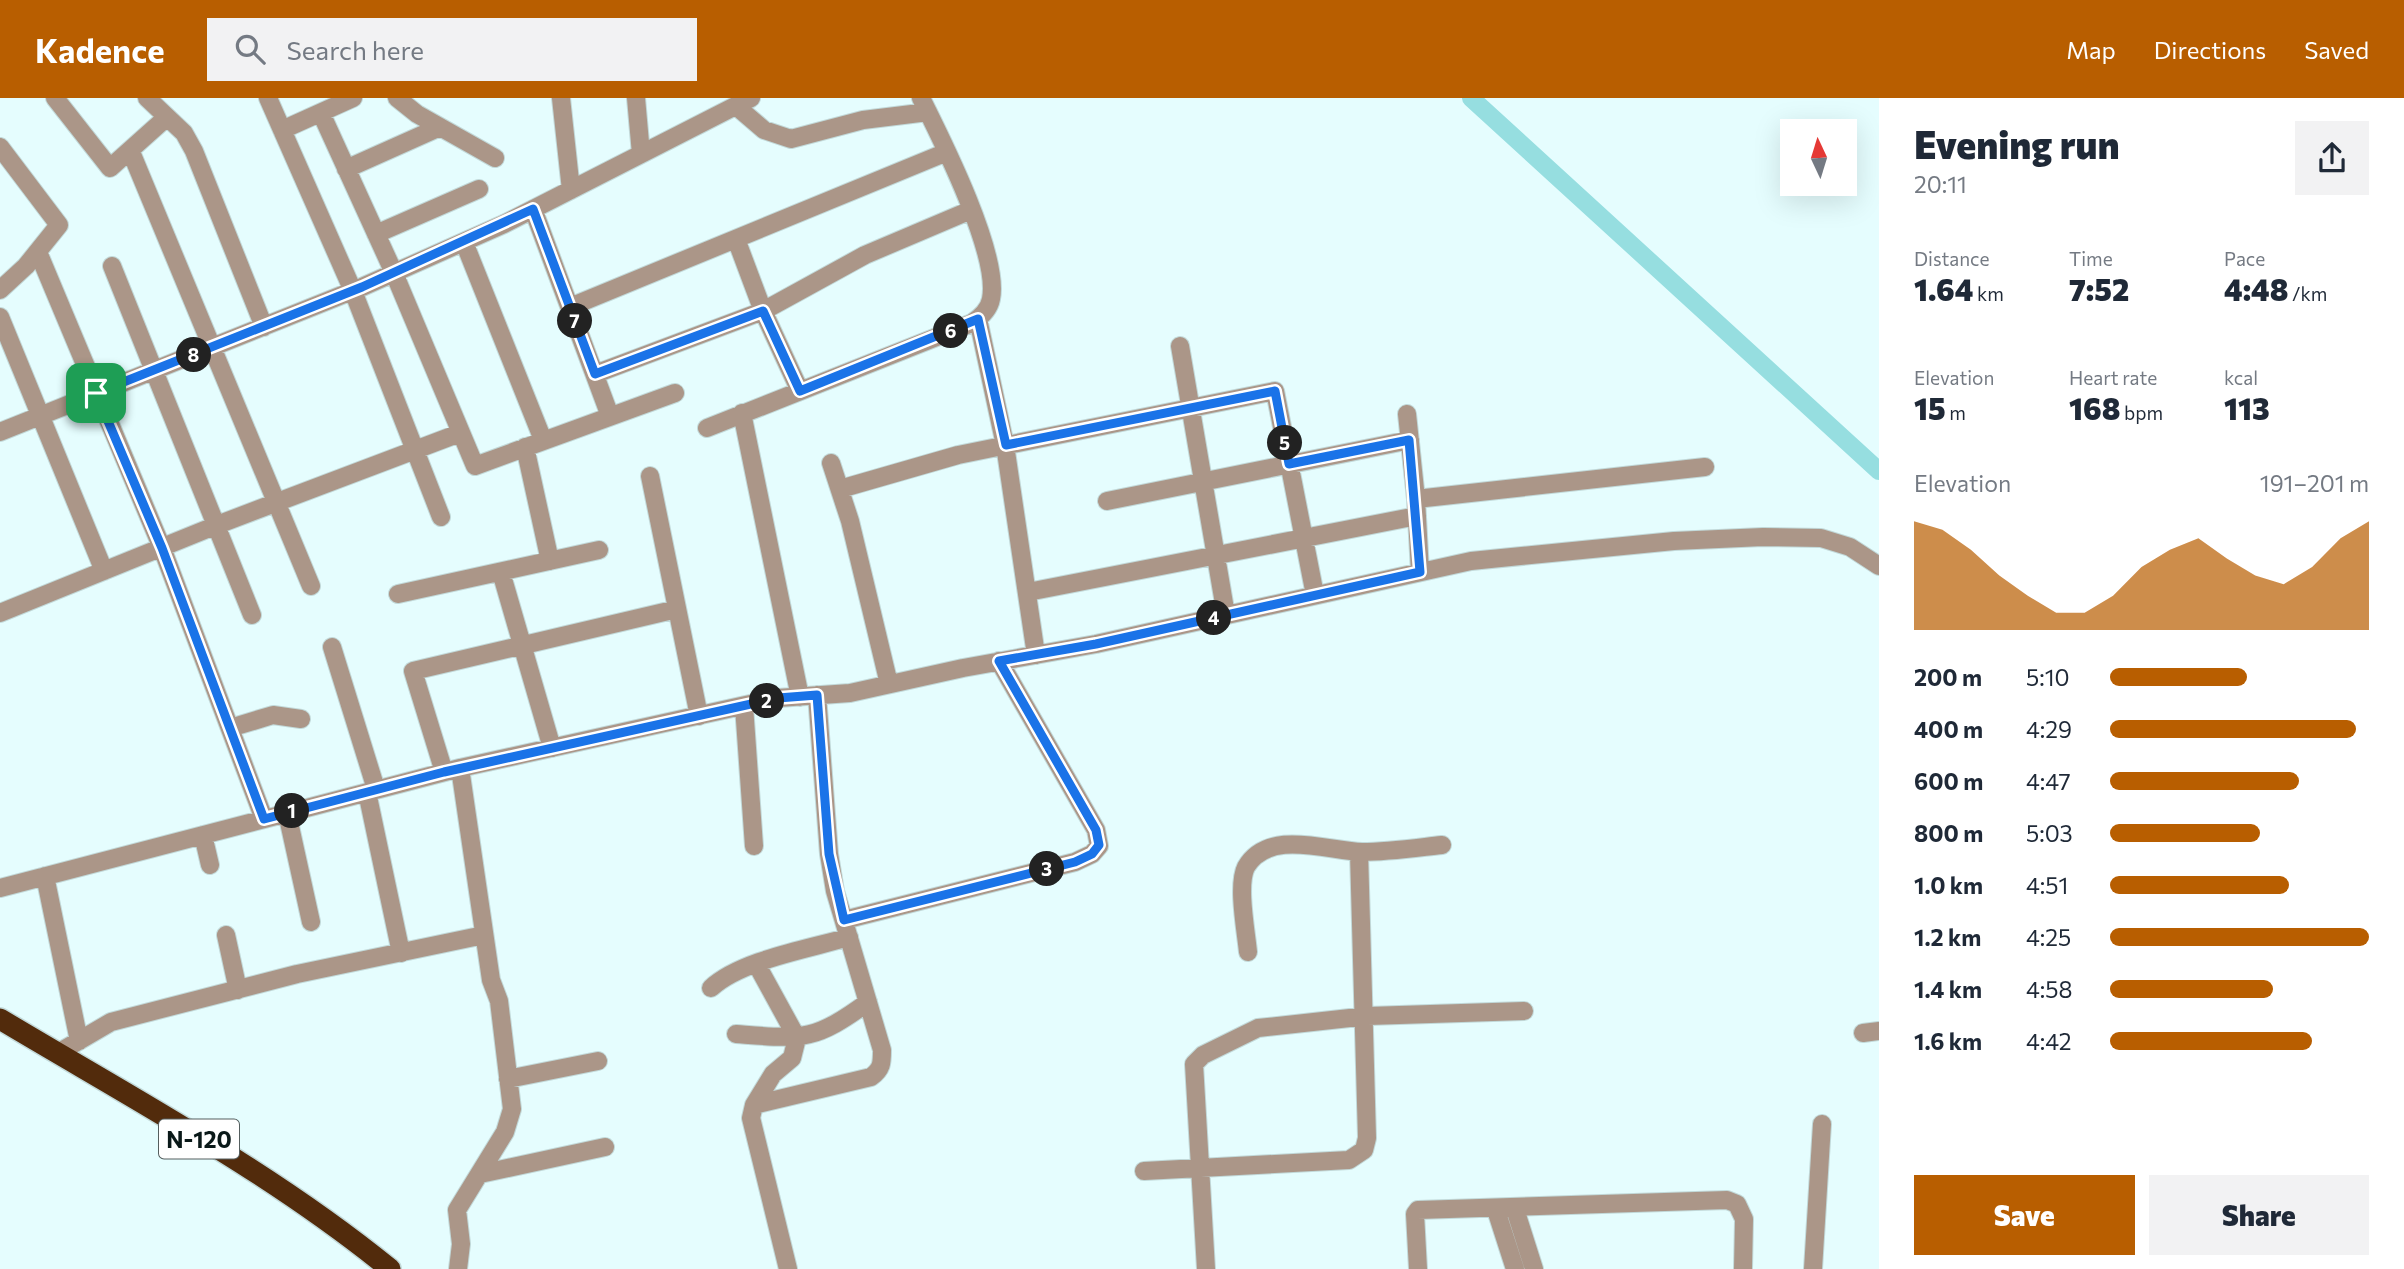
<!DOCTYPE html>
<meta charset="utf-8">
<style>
body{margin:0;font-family:Commissioner,sans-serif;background:#f2f2f3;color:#1f2937;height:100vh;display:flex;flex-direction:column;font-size:26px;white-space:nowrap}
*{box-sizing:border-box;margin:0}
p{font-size:23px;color:#747a83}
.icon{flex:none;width:38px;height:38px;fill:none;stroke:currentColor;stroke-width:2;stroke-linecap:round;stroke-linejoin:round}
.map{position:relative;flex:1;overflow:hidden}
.details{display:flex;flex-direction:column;background:#fff;width:525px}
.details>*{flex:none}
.needle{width:46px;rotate:356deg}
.tools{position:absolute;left:1780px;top:21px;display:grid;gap:14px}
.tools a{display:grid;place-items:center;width:77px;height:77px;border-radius:0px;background:#fff;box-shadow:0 7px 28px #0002;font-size:35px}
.pin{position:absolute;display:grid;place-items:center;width:60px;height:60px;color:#fff;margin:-30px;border-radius:14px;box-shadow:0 4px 10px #0006}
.km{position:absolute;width:35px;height:35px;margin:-18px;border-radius:50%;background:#222;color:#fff;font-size:19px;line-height:35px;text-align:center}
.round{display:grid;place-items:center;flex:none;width:74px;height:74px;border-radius:0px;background:#f2f2f3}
.head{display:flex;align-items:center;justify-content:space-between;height:119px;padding:0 35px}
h1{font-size:38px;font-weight:800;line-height:52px}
.metrics{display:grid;grid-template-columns:repeat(3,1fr);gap:10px;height:119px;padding:7px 35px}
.metrics div{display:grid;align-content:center}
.metrics b{font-size:30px;font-weight:800}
.metrics small{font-size:19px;font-weight:400}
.metrics p{font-size:19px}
.chart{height:196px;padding:14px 35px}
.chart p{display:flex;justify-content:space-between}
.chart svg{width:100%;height:126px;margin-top:7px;fill:#b85e00;opacity:.7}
.cta{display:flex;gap:14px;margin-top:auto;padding:14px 35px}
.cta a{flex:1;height:80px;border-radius:0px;background:#b85e00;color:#fff;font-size:28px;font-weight:800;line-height:80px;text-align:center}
.cta a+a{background:#f2f2f3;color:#1f2937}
ul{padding:0 35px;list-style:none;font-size:23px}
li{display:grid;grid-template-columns:112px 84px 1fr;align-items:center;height:52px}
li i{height:18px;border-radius:9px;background:#b85e00}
header{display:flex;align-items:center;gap:42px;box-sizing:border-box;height:98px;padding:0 35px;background:#b85e00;color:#fff}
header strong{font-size:33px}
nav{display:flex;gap:38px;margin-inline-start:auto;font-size:24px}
.search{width:490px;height:63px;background:#f2f2f3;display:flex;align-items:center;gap:18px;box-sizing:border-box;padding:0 24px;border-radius:0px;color:#747a83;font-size:26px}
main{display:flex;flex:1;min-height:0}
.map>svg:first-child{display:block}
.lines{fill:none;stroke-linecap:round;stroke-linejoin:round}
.canal{stroke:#96dee0;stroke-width:18}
.minor-casing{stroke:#c2d9d9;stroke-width:20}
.highway-casing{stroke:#c2d9d9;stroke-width:24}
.minor{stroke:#ab9688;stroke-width:18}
.highway{stroke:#522b0c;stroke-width:21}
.route-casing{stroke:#fff;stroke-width:14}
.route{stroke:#1a73e8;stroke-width:9}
.labels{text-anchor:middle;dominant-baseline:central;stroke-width:5;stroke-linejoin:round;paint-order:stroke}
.shield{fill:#fff;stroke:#545e5e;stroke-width:2}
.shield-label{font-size:23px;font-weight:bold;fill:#0a1919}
</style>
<header>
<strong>Kadence</strong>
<div class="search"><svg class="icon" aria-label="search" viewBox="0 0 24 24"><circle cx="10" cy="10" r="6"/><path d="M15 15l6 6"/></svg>Search here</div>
<nav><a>Map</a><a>Directions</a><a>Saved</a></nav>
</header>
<main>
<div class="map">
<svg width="1879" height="1171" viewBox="0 0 1879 1171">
<rect width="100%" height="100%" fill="#e5fdfe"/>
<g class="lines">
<path class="canal" d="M 1471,0 L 1879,373"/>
<g class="minor-casing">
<path id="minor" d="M 55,0 L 110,70 L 167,19
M 147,0 L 184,35 L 194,53 L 264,229
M 268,0 L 353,193 L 441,419
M 397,0 L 417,16 L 495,60
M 561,0 L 571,92
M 636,0 L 641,56
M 736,8 L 764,32 L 791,41 L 863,22 L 928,14
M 321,15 L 394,175 L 475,368 L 675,295
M 282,32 L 353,0
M 0,49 L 59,127 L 26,168 L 0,192
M 131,54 L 311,488
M 346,71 L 440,29
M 533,111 L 610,318
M 376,136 L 479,91
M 736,141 L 763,213 L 800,293
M 464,144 L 543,342
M 38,154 L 162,450 L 264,721
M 112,168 L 252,517
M 570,209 L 947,54
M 0,219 L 104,473
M 978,221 L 1005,347 L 1036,557
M 1180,248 L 1226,517
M 595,276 L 763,213 L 865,157 L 971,112
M 742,315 L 800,599
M 1407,316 L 1416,401 L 1420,474
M 707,330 L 972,225 C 981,219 989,212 991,201 C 1000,157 942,42 921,0
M 0,334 L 362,189 L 504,126 L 751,0
M 525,349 L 550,463
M 831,365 L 850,423 L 889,586
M 650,378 L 699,618
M 840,391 L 958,357 L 1275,293 L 1315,497
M 1416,401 L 1705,369
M 1107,403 L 1410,342
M 501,474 L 552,650
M 1028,494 L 1417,418
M 398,496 L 599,452
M 0,515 L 217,427 L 460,335
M 332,549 L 376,691
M 744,608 L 754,748
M 230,630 L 273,617 L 301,621
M 444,674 L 413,573 L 677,511
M 367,694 L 401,855
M 287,715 L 311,824
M 203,737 L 210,767
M 45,778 L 79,943
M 0,790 L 460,670 L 778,600 L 850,595 L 963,570 L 1096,546 L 1471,463 L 1674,443 L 1763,439 L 1821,440 L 1850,449 L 1879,468
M 844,822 L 1075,764 L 1092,756 L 1099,748 L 1096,732 L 999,563
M 226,837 L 238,892
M 1248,854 C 1246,833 1237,787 1246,769 C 1269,730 1328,753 1362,754 C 1388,754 1415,750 1442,747
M 757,867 L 797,940 L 792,960 L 773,976 L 754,1007 L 751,1020 L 788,1171
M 711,890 C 741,862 809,851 849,839
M 1863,935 L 1879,933
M 736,936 C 803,941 813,944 868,904
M 58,955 L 111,924 L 297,876 L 484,837
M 508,981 L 598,963
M 754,1007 L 871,979 C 882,971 882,965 882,952 L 835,793 L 829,756 L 817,597
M 1144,1073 L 1349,1062 L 1364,1052 L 1367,1040 L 1359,754
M 480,1076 L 605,1049
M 1515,1111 L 1534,1171
M 1496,1112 L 1515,1171
M 458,1171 L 461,1146 L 457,1112 L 505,1034 L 512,1011 L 499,903 L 491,882 L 460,670
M 1206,1171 L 1194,966 L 1203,957 L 1258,930 L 1368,918 L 1524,913
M 1418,1171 L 1415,1116 L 1418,1112 L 1727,1102 L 1737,1106 L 1744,1121 L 1743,1171
M 1813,1171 L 1822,1026"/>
</g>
<g class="highway-casing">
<path id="highway" d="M 0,921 C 132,1000 271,1074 390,1171"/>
</g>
<use href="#minor" class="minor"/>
<use href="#highway" class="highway"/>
</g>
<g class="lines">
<g class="route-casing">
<path id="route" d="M 533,111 L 595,276 L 763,213 L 800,293 L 978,221 L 1006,347 L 1275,293 L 1289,366 L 1409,342 L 1420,474 L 1096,546 L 999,563 L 1096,732 L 1099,747 L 1092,756 L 1075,764 L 844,822 L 829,756 L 817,597 L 778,600 L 444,674 L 264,721 L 162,450 L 96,295 L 362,189 Z"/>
</g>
<use href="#route" class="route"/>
</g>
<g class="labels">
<rect class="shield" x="159" y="1021.5" width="80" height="39" rx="5"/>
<g class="shield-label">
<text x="199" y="1041">N-120</text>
</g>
</g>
</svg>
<div class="tools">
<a><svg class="needle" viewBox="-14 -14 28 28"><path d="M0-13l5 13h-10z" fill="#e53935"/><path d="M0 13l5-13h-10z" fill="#747a83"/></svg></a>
</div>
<div class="pin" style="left:96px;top:295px;background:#1e9e55"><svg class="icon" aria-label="arrive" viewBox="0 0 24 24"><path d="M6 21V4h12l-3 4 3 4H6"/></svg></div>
<b class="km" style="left:292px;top:713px">1</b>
<b class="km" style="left:767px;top:603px">2</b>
<b class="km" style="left:1047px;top:771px">3</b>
<b class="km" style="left:1214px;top:520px">4</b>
<b class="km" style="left:1285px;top:345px">5</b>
<b class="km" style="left:951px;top:233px">6</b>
<b class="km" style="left:575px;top:223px">7</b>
<b class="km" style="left:194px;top:257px">8</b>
</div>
<section class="details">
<div class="head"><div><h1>Evening run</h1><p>20:11</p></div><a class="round"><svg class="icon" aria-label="share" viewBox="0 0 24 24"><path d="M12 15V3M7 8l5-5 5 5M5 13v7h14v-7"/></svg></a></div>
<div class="metrics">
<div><p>Distance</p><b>1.64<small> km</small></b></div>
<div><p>Time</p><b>7:52</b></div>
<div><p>Pace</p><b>4:48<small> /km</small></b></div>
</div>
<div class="metrics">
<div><p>Elevation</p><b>15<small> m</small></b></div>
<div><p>Heart rate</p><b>168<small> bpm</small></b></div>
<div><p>kcal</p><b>113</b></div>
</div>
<div class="chart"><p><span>Elevation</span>191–201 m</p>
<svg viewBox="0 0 160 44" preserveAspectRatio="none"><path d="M0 44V6L10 9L20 16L30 25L40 32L50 38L60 38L70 32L80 22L90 16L100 12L110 19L120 25L130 28L140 22L150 12L160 6V44z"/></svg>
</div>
<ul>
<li><b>200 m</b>5:10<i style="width:53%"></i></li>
<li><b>400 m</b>4:29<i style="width:95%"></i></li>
<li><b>600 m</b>4:47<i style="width:73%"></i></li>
<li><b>800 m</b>5:03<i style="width:58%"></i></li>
<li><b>1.0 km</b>4:51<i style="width:69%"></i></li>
<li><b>1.2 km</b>4:25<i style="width:100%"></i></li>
<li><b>1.4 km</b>4:58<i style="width:63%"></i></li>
<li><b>1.6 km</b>4:42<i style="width:78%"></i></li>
</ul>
<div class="cta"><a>Save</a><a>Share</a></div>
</section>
</main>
